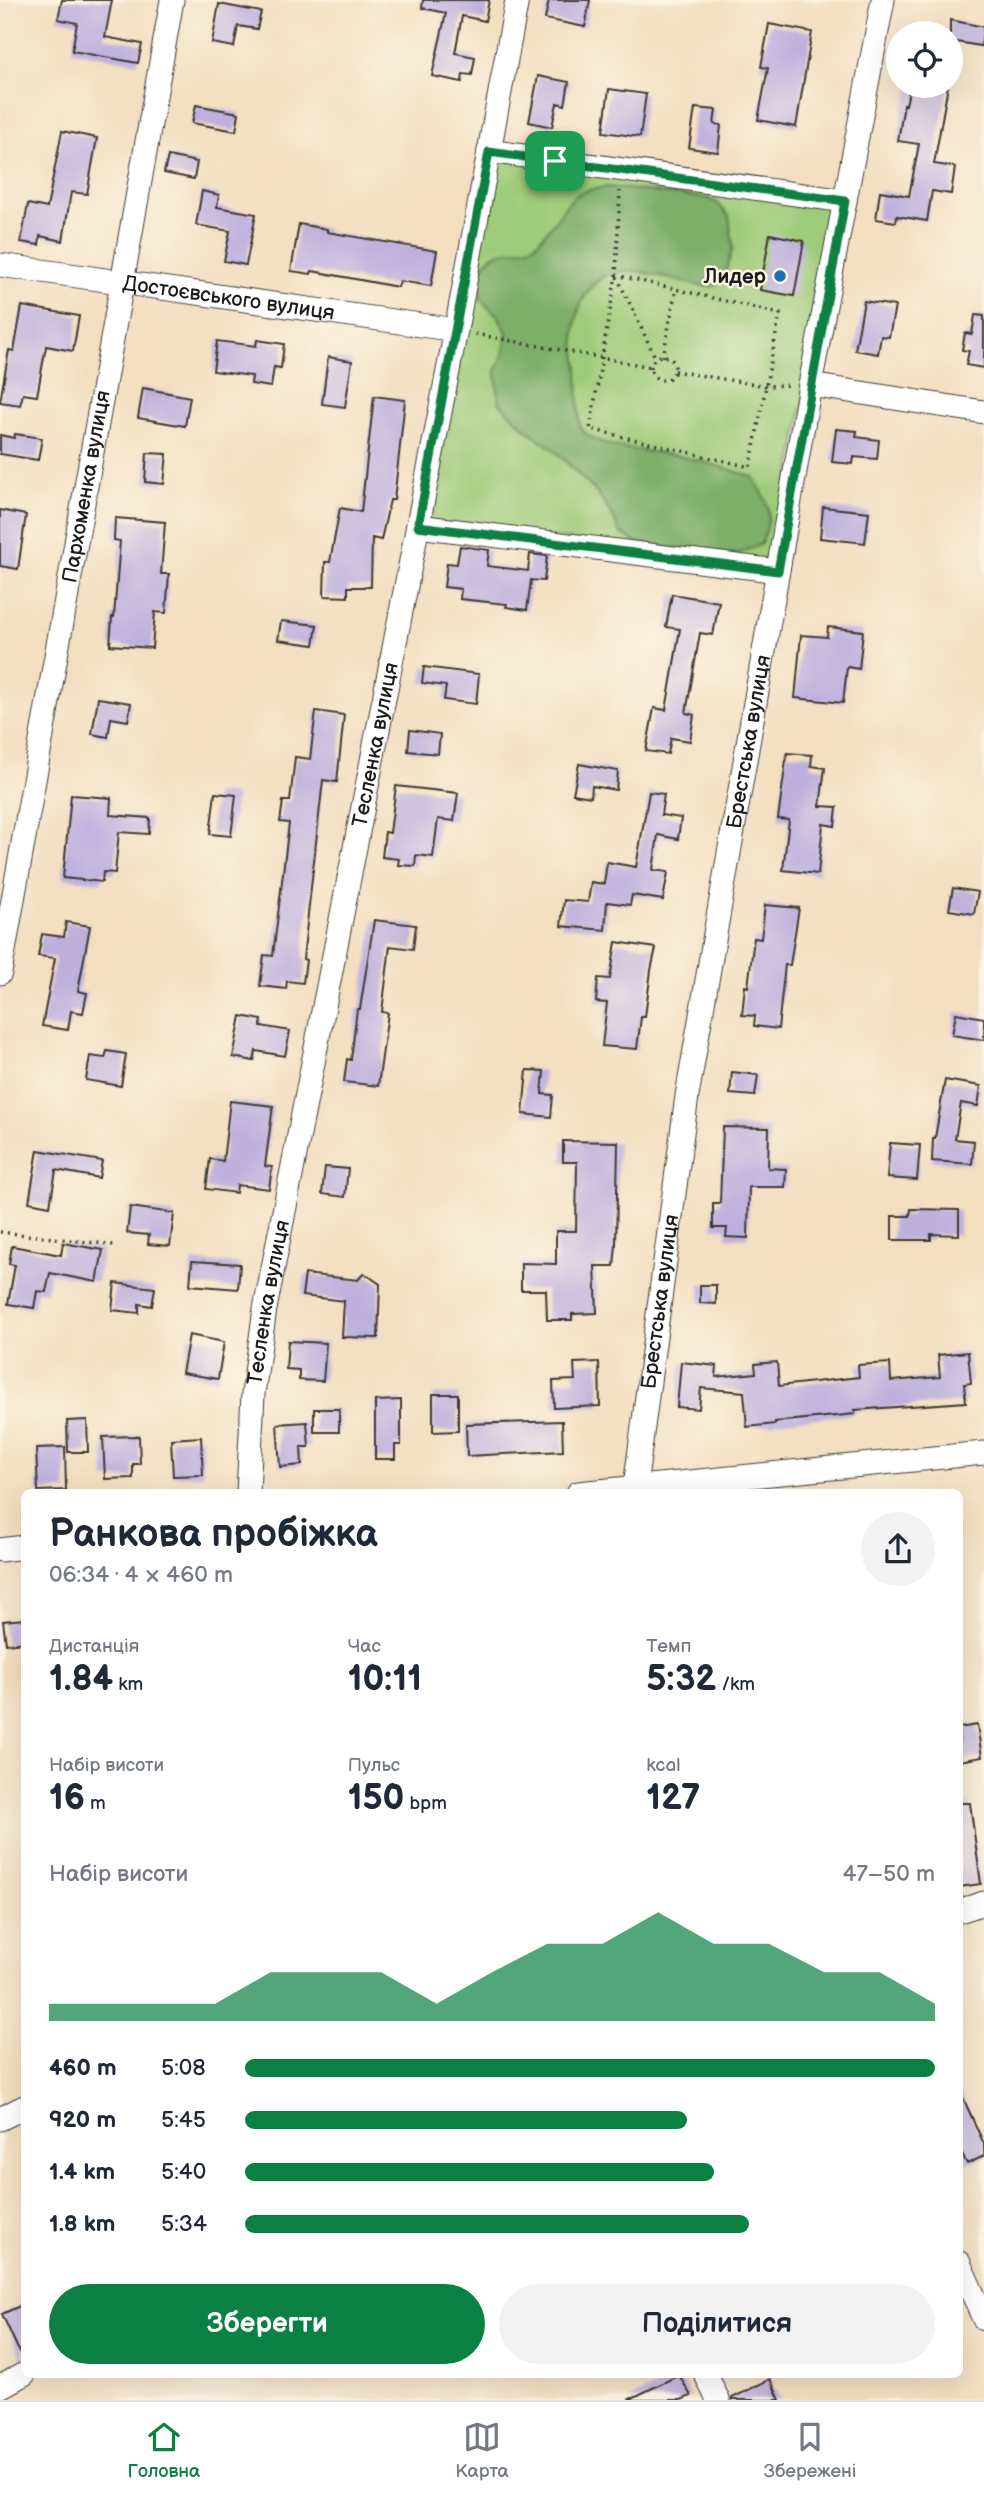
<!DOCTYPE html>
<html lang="uk">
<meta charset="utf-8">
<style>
body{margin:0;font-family:"Balsamiq Sans",sans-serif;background:#f2f2f3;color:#1f2937;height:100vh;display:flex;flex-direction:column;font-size:26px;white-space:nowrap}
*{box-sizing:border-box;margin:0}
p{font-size:23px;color:#747a83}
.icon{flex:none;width:38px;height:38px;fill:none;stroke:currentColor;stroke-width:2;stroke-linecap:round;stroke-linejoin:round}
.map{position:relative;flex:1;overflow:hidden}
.side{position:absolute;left:21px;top:1489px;width:942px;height:889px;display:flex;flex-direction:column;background:#fff;border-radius:10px;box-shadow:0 7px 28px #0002}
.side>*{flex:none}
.controls{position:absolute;left:886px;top:21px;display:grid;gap:14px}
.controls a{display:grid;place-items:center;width:77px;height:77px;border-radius:50%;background:#fff;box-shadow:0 7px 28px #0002;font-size:35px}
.pin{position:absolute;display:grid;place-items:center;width:60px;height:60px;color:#fff;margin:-30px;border-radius:14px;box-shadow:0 4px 10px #0006}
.round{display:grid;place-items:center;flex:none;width:74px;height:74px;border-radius:37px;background:#f2f2f3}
.headline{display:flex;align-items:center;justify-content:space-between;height:119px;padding:0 28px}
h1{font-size:38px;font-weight:700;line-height:52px}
.stats{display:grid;grid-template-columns:repeat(3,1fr);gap:10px;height:119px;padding:7px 28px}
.stats div{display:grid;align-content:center}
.stats b{font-size:35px;font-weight:700}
.stats small{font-size:19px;font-weight:400}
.stats p{font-size:19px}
.chart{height:196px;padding:14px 28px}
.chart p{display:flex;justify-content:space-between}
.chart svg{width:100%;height:126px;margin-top:7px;fill:#0b8043;opacity:.7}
.primary-button{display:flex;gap:14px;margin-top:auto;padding:14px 28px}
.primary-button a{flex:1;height:80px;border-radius:42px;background:#0b8043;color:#fff;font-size:28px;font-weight:700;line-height:80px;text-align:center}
.primary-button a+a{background:#f2f2f3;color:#1f2937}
ul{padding:0 28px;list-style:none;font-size:23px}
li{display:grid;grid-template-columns:112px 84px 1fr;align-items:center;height:52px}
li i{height:18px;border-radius:9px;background:#0b8043}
.dock{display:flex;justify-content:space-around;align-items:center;height:98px;border-top:2px solid #e0e1e3;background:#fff;font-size:19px;color:#747a83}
.dock a{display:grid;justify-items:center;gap:4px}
.dock .on{color:#0b8043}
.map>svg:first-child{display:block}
.green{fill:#9ecb79;stroke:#5d744a;stroke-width:2}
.forest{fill:#7eaf69;stroke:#4d6642;stroke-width:2}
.building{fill:#bdb0dd}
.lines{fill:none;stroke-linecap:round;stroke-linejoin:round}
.minor-casing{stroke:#3c3935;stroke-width:25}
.path{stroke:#3c3935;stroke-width:3.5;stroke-dasharray:2 5;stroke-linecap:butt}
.minor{stroke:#fff;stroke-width:23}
.route-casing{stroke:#fff;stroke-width:14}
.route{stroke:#0b8043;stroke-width:9}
.poi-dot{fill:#1f6fb2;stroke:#fcf5e5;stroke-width:2.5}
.labels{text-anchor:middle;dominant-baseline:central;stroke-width:5;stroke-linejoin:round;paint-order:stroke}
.poi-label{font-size:21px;font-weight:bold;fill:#1c1c1c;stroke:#fcf5e5;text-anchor:end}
.street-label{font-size:21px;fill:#1c1c1c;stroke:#fcf5e5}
</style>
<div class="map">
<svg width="984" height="2400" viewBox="0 0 984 2400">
<rect width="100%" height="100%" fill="#fcf5e5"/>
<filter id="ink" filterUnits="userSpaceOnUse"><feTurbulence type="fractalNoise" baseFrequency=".0143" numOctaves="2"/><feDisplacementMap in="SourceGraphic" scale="14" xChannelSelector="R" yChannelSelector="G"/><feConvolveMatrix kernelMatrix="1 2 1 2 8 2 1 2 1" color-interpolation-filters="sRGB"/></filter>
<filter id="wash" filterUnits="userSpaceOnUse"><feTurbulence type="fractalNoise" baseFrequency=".00686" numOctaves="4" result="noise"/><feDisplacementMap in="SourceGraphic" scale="28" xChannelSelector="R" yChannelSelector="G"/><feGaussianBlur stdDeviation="1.57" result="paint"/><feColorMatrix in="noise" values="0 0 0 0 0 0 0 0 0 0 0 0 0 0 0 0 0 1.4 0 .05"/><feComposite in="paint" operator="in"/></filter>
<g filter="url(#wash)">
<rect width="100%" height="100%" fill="#f3dec0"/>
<path class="green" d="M 493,157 L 839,205 L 774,565 L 424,522 Z"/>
<path class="forest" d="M 608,187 L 706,198 L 716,202 L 729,216 L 733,247 L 724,277 L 713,287 C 685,287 658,271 629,271 C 595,270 577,299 575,331 C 574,344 577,356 578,369 C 579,388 578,408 580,428 C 602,453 648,449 679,456 C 704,461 728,469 753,477 C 770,503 774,515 761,544 L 738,554 L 712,554 L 635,542 L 620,532 L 613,517 L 596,492 L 553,449 L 528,431 L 499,402 L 496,371 L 504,353 L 507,332 L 498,316 L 481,300 C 480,290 478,277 482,268 C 495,244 518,254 535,244 C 539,242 543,235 546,232 C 572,203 564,191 608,187 Z"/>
<g id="blocks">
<path class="building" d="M 62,0 L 112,0 L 105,37 L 142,44 L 138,63 L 72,51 L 77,23 L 58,19 Z
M 423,0 L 489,0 L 485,21 L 462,16 L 455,53 L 475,57 L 472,75 L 463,74 L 462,82 L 432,76 L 446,13 L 422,8 Z
M 549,0 L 590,0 L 585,27 L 545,19 Z
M 219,4 L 261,12 L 257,29 L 238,26 L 234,47 L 212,43 Z
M 950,20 L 984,27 L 981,46 L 950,41 Z
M 769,24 L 812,32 L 796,127 L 758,120 L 768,68 L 761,67 Z
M 538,76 L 569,82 L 565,105 L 557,103 L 552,127 L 529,122 Z
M 910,86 L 948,86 L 934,164 L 955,167 L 951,194 L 932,191 L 927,221 L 897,216 L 896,222 L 876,219 L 880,191 L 909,196 L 919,144 L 898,141 L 904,104 L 906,105 Z
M 609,89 L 646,94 L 640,137 L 603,132 Z
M 196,105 L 239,113 L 236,131 L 192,123 Z
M 695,108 L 716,110 L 714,124 L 721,125 L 718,152 L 689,148 Z
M 62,131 L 97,138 L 87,194 L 71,192 L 63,241 L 40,236 L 39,245 L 21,242 L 28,204 L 47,208 Z
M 168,156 L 197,162 L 194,179 L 164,173 Z
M 202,191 L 219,195 L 217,207 L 256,214 L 246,265 L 224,261 L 230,231 L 196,225 Z
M 299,224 L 327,229 L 327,232 L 437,251 L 431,286 L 400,281 L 398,287 L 312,271 L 311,274 L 291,271 Z
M 770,234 L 804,241 L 794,296 L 760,290 Z
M 864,301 L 895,306 L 889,337 L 881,336 L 878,354 L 855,350 Z
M 22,306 L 79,316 L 73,351 L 46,346 L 37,396 L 23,394 L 20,405 L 0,402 L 9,350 L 14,351 Z
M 975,315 L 984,316 L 984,368 L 966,365 L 969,351 L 962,350 L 965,333 L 972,334 Z
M 257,340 L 284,344 L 281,368 L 274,367 L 271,387 L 251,384 L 252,376 L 213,371 L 217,341 L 256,346 Z
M 328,357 L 352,361 L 345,407 L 322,404 Z
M 143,388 L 190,397 L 185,426 L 138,418 Z
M 374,396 L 405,400 L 394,500 L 390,500 L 381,540 L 372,538 L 371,587 L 348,587 L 348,597 L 324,596 L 325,562 L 330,562 L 340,508 L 361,512 Z
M 836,429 L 857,431 L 856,437 L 879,440 L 877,459 L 854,457 L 853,464 L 832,462 Z
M 15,434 L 42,438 L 38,460 L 0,454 L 0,435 L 14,438 Z
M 147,453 L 167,454 L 164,484 L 145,482 Z
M 823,507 L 869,512 L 865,543 L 820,538 Z
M 0,510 L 26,515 L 18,569 L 0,566 Z
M 115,518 L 165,522 L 161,574 L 169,574 L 166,613 L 155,612 L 152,648 L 110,645 L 112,617 L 114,617 L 120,541 L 114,540 Z
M 460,546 L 489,550 L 487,566 L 528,571 L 530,554 L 547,556 L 544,581 L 531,580 L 527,610 L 506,607 L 507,604 L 460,599 L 461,589 L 444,587 L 447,563 L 457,564 Z
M 672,594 L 719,602 L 713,635 L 700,633 L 686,713 L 694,715 L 690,741 L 671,738 L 668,754 L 646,751 L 654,708 L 666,710 L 680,629 L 666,627 Z
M 281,621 L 317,625 L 314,645 L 278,640 Z
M 828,627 L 863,631 L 859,669 L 847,667 L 843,703 L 795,698 L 801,635 L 827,637 Z
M 424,667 L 479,674 L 476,704 L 444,700 L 446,686 L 422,683 Z
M 98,698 L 131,703 L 128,721 L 111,718 L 108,737 L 92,734 Z
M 316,711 L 344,715 L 337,782 L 323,780 L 303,959 L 306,960 L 303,983 L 287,981 L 286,989 L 260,986 L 264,955 L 273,956 L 289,823 L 280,822 L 283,801 L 290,801 L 295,757 L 310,759 Z
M 410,730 L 440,734 L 438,754 L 408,751 Z
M 787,753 L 812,755 L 811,766 L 825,768 L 820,806 L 837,807 L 835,826 L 823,824 L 818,874 L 783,870 L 789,820 L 778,819 Z
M 579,764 L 618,771 L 616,790 L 592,786 L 591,797 L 573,794 Z
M 396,786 L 458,793 L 454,821 L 438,819 L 433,857 L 416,855 L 415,866 L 398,865 L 399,859 L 382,857 L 385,832 L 390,833 Z
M 649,792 L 664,794 L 661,815 L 681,818 L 678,839 L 658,835 L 653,870 L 668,872 L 663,900 L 632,895 L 630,905 L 607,902 L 605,930 L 561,926 L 564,900 L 588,902 L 591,882 L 604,884 L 607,862 L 636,867 Z
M 215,793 L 236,795 L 231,836 L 210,834 Z
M 71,795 L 111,798 L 110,815 L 150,818 L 149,834 L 119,832 L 115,873 L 103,872 L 102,882 L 63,878 Z
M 953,888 L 978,892 L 974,914 L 949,910 Z
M 765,905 L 799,908 L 790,965 L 785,965 L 778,1029 L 754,1026 L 755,1016 L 742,1015 L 745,986 L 748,987 L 754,938 L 761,939 Z
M 374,920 L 416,925 L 413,949 L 390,946 L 382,1012 L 388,1013 L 378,1086 L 344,1082 L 347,1059 L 351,1060 L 357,1009 L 360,1009 Z
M 66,922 L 90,926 L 78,991 L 87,993 L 83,1013 L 71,1011 L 68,1030 L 42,1026 L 55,958 L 38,956 L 42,934 L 64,937 Z
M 616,942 L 656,948 L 651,970 L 645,1017 L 641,1017 L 637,1049 L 602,1046 L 607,1003 L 596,1002 L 598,978 L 610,979 Z
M 956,1013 L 984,1018 L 984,1040 L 952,1035 Z
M 241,1016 L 262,1020 L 261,1026 L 290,1031 L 285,1056 L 256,1051 L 254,1061 L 233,1057 Z
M 107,1051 L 126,1054 L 121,1086 L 86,1080 L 90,1056 L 105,1058 Z
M 527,1070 L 544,1071 L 542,1094 L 553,1095 L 551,1117 L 523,1114 Z
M 732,1072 L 758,1075 L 755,1096 L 730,1094 Z
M 945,1080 L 981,1086 L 978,1106 L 961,1103 L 955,1139 L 974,1141 L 972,1164 L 932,1161 L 933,1138 L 935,1138 Z
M 230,1101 L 273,1106 L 265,1166 L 272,1167 L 269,1189 L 237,1185 L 236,1193 L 206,1189 L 210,1159 L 223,1161 Z
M 723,1127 L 769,1128 L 768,1168 L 786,1169 L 785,1187 L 749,1187 L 748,1238 L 726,1237 L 727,1228 L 713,1228 L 713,1203 L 720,1203 Z
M 563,1141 L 618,1142 L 616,1245 L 614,1266 L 595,1266 L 597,1313 L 572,1314 L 572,1320 L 547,1320 L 546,1290 L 521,1290 L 521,1263 L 556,1264 L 556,1231 L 576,1231 L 577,1162 L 563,1162 Z
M 890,1143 L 920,1145 L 917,1180 L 887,1178 Z
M 38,1150 L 102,1161 L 99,1178 L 56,1170 L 50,1206 L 29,1202 Z
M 325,1167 L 348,1169 L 345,1197 L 322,1194 Z
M 130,1207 L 174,1213 L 170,1246 L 148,1244 L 149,1235 L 127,1233 Z
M 911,1209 L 959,1210 L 959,1235 L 931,1234 L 931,1240 L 892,1240 L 892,1216 L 910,1216 Z
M 63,1243 L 103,1250 L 97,1282 L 50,1273 L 46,1292 L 37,1291 L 34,1308 L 8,1304 L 15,1265 L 9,1264 L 12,1246 L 61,1255 Z
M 192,1261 L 240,1264 L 238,1289 L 190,1285 Z
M 364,1273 L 380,1284 L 378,1338 L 342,1337 L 344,1301 L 302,1296 L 305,1274 L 358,1280 Z
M 115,1283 L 155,1288 L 152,1306 L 139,1304 L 139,1313 L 112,1310 Z
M 700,1285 L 716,1285 L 716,1304 L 700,1303 Z
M 189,1335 L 224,1342 L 218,1379 L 182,1373 Z
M 288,1341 L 326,1343 L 323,1381 L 299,1380 L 299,1370 L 286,1369 Z
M 968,1352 L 971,1383 L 964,1384 L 966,1402 L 855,1410 L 855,1414 L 775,1422 L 775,1424 L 747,1427 L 744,1392 L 701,1388 L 699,1409 L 677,1407 L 681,1362 L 717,1366 L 716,1377 L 756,1373 L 755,1364 L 777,1362 L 779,1386 L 859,1377 L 858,1365 L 890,1363 L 891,1381 L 940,1377 L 938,1355 Z
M 599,1362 L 600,1406 L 554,1408 L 553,1381 L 575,1380 L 574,1363 Z
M 433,1394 L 458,1394 L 458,1431 L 433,1432 Z
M 401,1400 L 401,1445 L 395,1445 L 395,1459 L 375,1459 L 375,1401 Z
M 314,1409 L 339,1409 L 339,1432 L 314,1432 Z
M 87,1420 L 88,1452 L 68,1452 L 67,1421 Z
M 562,1421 L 563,1451 L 467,1456 L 466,1424 Z
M 307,1422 L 309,1447 L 301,1447 L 302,1465 L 280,1467 L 277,1424 Z
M 139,1436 L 140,1464 L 133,1464 L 133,1478 L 105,1479 L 103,1437 Z
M 201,1437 L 203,1475 L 173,1476 L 171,1439 Z
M 65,1447 L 66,1490 L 38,1491 L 36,1448 Z
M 24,1619 L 24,1642 L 6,1644 L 3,1621 Z
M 977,1725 L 982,1757 L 959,1761 L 959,1728 Z
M 959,1803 L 970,1803 L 981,1884 L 959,1887 Z
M 959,2089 L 984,2144 L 984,2156 L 967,2164 L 959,2147 Z
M 24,2304 L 24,2360 L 23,2360 L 2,2314 Z
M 679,2375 L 691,2396 L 681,2400 L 628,2400 Z
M 770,2379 L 780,2400 L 732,2400 L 732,2398 Z"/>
</g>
</g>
<g filter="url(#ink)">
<use href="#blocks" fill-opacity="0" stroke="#3c3935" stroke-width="2"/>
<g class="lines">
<g class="minor-casing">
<g id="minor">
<path d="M 489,151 L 845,201"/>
<path id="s1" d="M 0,265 L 456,330"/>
<path d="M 810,385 L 984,412"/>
<path d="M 418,526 L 778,571"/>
<path id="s2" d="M 0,973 L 172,0"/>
<path id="s3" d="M 635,1487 L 687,1096 L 810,385 L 883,0"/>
<path id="s4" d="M 248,1493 L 253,1394 L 265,1309 L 456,330 L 517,0"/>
<path d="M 578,1493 L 984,1453"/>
<path d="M 0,1550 L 24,1547"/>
<path d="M 959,1911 L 984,1903"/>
<path d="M 0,2119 L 24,2107"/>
<path d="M 959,2263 L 984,2319"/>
<path d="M 706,2375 L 718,2400"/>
<path d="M 0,2387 L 24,2374"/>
</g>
</g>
<path class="path" d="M 616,275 L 780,314 L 750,467 L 590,429 L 616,275 L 620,191
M 617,277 L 656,359
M 475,334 L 651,367
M651 368a12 12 0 1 1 24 0a12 12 0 1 1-24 0Z
M 663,357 L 676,289
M 674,371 L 766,386 L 790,385
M 0,1232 L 114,1245"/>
<use href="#minor" class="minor"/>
</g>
</g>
<g class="lines" filter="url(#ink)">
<g class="route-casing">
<path id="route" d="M 489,152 L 845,201 L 778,571 L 418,526 Z"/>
</g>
<use href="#route" class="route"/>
</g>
<circle class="poi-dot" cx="780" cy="276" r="7"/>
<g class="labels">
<g class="poi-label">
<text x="766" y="276">Лидер</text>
</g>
<g class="street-label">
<text stroke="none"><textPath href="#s1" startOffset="231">Достоєвського вулиця</textPath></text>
<text stroke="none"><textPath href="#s2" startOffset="494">Пархоменка вулиця</textPath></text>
<text stroke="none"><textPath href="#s3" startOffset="754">Брестська вулиця</textPath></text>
<text stroke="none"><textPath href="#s4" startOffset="760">Тесленка вулиця</textPath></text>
<text stroke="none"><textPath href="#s4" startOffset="192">Тесленка вулиця</textPath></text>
<text stroke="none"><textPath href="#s3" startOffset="187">Брестська вулиця</textPath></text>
</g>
</g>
</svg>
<div class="controls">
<a><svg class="icon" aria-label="locate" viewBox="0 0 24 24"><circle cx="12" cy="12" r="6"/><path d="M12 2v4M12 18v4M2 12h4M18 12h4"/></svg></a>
</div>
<div class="pin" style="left:555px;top:161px;background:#1e9e55"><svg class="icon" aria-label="arrive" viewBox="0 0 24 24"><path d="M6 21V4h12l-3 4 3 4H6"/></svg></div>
<section class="side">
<div class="headline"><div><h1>Ранкова пробіжка</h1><p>06:34 · 4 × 460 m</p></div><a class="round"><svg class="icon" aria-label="share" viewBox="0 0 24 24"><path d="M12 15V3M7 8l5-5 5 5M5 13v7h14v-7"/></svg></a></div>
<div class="stats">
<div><p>Дистанція</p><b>1.84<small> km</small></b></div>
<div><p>Час</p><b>10:11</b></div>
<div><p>Темп</p><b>5:32<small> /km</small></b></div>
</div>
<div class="stats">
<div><p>Набір висоти</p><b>16<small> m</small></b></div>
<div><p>Пульс</p><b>150<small> bpm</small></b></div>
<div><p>kcal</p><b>127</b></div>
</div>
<div class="chart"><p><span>Набір висоти</span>47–50 m</p>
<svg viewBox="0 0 160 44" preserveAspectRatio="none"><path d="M0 44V38L10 38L20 38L30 38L40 27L50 27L60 27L70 38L80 27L90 17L100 17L110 6L120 17L130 17L140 27L150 27L160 38V44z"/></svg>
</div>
<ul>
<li><b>460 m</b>5:08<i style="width:100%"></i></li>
<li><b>920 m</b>5:45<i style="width:64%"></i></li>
<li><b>1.4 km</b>5:40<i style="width:68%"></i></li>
<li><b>1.8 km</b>5:34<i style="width:73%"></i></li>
</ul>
<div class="primary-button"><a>Зберегти</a><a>Поділитися</a></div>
</section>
</div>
<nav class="dock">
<a class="on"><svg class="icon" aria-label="home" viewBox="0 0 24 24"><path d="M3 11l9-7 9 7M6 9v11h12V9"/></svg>Головна</a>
<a><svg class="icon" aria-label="map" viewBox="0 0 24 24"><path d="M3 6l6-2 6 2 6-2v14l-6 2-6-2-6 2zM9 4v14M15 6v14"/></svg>Карта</a>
<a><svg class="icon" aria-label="saved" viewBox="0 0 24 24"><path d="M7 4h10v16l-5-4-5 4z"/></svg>Збережені</a>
</nav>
